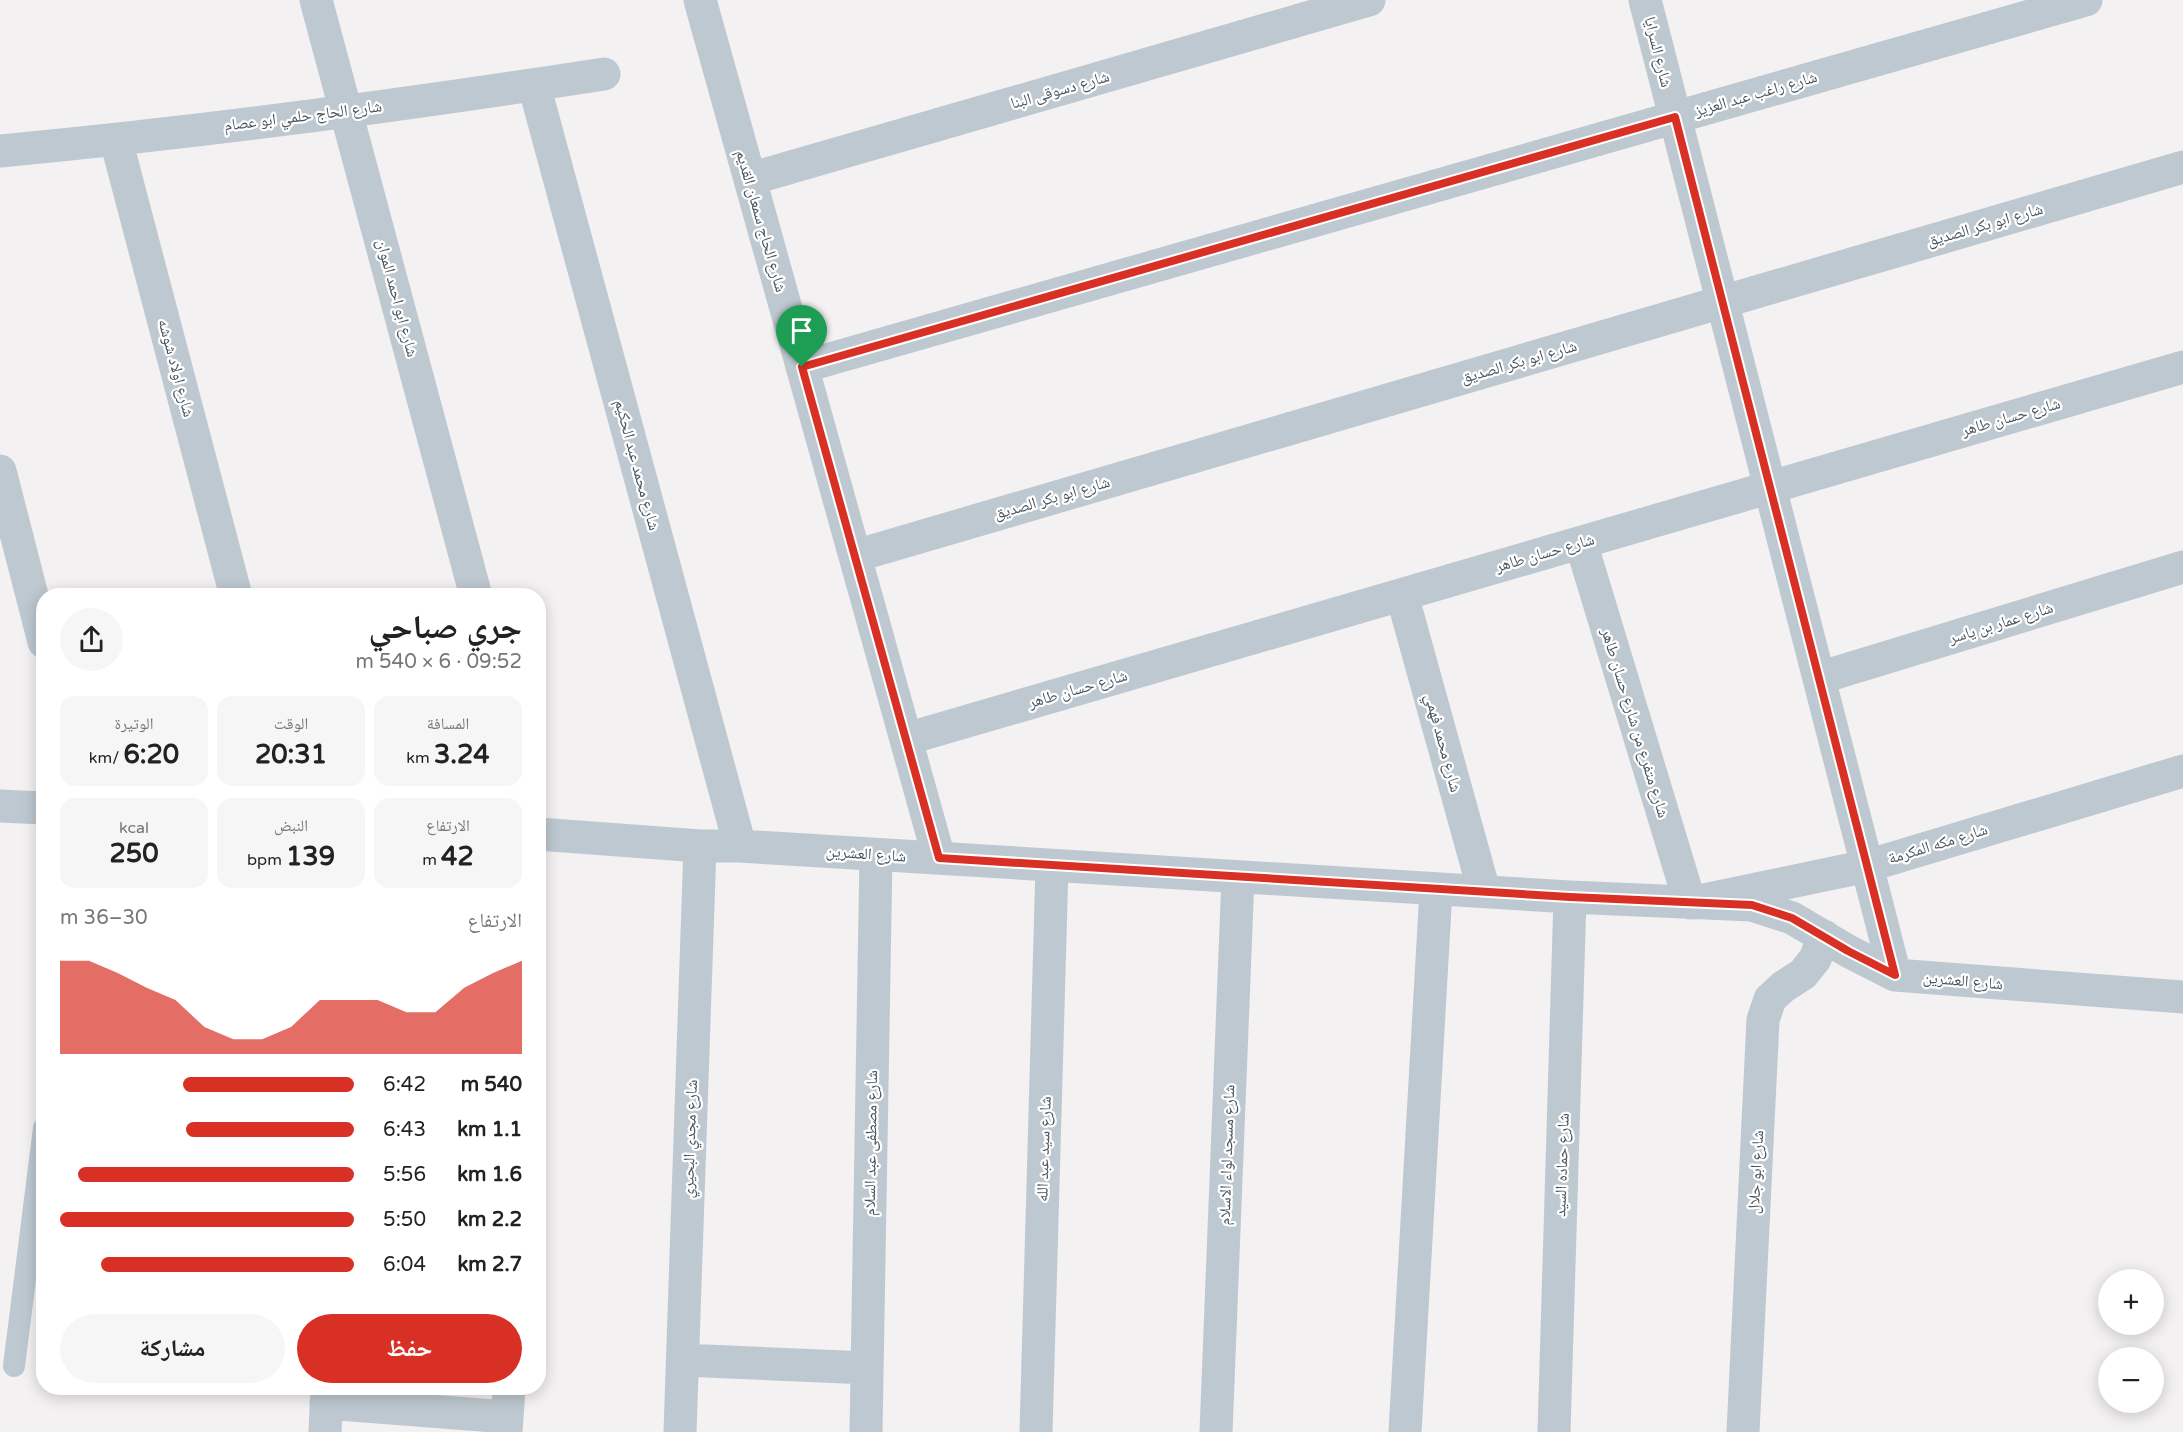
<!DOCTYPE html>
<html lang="ar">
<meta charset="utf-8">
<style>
body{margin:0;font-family:"Varela Round","Noto Naskh Arabic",sans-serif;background:#f6f6f6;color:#222;direction:rtl;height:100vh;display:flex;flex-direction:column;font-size:22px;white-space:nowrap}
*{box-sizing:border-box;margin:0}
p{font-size:20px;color:#767676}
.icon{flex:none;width:33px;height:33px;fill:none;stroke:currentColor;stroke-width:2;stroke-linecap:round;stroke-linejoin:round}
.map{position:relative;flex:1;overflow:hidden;direction:ltr}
.details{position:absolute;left:36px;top:588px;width:510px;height:807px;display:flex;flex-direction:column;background:#fff;border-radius:24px;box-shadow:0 3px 15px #0003;direction:rtl}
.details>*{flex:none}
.buttons{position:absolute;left:2098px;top:1269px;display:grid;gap:12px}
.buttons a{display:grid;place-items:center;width:66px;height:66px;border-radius:50%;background:#fff;box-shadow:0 3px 15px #0003;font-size:30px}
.pin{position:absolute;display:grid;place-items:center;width:51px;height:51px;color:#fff;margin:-62px -26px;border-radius:50% 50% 50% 0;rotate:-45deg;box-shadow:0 0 6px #0007}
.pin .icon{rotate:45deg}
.round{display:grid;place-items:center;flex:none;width:63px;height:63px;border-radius:32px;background:#f6f6f6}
.overview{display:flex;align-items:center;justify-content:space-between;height:102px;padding:0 24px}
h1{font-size:33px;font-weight:700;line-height:45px}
.stats{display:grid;grid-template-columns:repeat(3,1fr);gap:9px;height:102px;padding:6px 24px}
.stats div{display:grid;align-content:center;border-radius:15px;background:#f6f6f6;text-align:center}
.stats b{font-size:26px;font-weight:700}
.stats small{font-size:16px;font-weight:400}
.stats p{font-size:16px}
.chart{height:168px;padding:12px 24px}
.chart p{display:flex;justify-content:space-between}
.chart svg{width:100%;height:108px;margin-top:6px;fill:#d93025;opacity:.7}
.cta{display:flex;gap:12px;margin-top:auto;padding:12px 24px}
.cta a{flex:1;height:69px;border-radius:36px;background:#d93025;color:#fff;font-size:24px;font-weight:700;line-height:69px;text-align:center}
.cta a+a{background:#f6f6f6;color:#222}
ul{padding:0 24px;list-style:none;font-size:20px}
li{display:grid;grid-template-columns:96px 72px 1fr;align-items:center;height:45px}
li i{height:15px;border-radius:8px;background:#d93025}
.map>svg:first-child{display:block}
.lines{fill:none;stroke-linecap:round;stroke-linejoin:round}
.service{stroke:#bec8d0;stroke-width:22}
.minor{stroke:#bec8d0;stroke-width:33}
.route-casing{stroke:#fff;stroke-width:12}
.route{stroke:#d93025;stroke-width:8}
.labels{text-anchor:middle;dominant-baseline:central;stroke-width:4.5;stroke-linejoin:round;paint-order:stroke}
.street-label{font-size:16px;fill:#48555f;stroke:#fff}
</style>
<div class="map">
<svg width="2183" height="1432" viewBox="0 0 2183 1432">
<rect width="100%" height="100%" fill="#f3f1f1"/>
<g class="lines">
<path class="service" d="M 14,1366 L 44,1128"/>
<path class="minor" d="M 316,0 L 476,596
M 700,0 L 939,858
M 1645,0 L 1895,975
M 534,85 L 740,846
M 116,140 L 236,596
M 0,151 C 202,132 404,105 604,74
M 750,179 L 1369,0
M 802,367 L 2086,0
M 0,471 L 44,642
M 1581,543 L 1690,903 L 1867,866 L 2183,771
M 855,556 L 2183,167
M 1402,595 L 1484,891
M 1819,678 L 2183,567
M 906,739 L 2183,367
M 0,806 L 44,808
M 538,834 L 700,846 L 740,846 L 1570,897 L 1752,905 L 1792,918 L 1848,951 L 1895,975 L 2183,997
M 683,1360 L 867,1368
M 326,1403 L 507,1417
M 325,1432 L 327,1388
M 506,1432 L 509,1388
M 680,1432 L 700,846
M 866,1432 L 876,855
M 1036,1432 L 1052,866
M 1216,1432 L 1238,877
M 1405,1432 L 1436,890
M 1554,1432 L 1570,897
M 1743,1432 L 1763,1020 L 1770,999 L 1783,987 L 1803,974 L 1815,959 L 1824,936"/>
</g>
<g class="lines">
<g class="route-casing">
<path id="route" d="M 1675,117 L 1895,975 L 1848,951 L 1792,918 L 1752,905 L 1570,897 L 939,858 L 802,367 Z"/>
</g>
<use href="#route" class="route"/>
</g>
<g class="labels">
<g class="street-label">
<text transform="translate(1658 52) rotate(76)">شارع السرايا</text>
<text transform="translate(1060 90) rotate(-16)">شارع دسوقى البنا</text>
<text transform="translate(1756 94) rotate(-16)">شارع راغب عبد العزيز</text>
<text transform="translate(303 116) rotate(-7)">شارع الحاج حلمي ابو عصام</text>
<text transform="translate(761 221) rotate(74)">شارع الحاج سمعان القديم</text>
<text transform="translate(1985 225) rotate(-16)">شارع ابو بكر الصديق</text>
<text transform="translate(397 298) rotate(75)">شارع ابو احمد الموان</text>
<text transform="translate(1519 362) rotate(-16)">شارع ابو بكر الصديق</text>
<text transform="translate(176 368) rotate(75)">شارع اولاد شوشه</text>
<text transform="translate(2011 417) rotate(-16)">شارع حسان طاهر</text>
<text transform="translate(637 465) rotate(75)">شارع محمد عبد الحكيم</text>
<text transform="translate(1052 498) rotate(-16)">شارع ابو بكر الصديق</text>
<text transform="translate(1545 553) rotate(-16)">شارع حسان طاهر</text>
<text transform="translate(2001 623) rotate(-17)">شارع عمار بن ياسر</text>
<text transform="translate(1078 689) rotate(-16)">شارع حسان طاهر</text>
<text transform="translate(1635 723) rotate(73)">شارع متفرع من شارع حسان طاهر</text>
<text transform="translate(1443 743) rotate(75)">شارع محمد فهمي</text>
<text transform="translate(1938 844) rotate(-17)">شارع مكه المكرمة</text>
<text transform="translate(866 854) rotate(4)">شارع العشرين</text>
<text transform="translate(1963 981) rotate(5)">شارع العشرين</text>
<text transform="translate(690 1139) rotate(-88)">شارع مجدي البحيري</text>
<text transform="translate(871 1143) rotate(-89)">شارع مصطفى عبد السلام</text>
<text transform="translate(1044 1149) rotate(-88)">شارع سيد عبد الله</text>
<text transform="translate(1227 1155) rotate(-88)">شارع مسجد لواء الاسلام</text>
<text transform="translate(1562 1165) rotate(-88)">شارع حماده السيد</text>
<text transform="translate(1756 1172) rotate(-87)">شارع ابو جلال</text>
</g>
</g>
</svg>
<div class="buttons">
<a>+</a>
<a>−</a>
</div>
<div class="pin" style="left:802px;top:367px;background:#1e9e55"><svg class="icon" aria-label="arrive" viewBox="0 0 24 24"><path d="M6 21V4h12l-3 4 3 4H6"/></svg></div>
<section class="details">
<div class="overview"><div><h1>جري صباحي</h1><p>09:52 · 6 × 540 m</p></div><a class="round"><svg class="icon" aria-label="share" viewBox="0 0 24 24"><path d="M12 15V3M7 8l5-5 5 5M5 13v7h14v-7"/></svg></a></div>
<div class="stats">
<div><p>المسافة</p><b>3.24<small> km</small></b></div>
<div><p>الوقت</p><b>20:31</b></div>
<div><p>الوتيرة</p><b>6:20<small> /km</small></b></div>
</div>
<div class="stats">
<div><p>الارتفاع</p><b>42<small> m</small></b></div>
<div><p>النبض</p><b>139<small> bpm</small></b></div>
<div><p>kcal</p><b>250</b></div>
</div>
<div class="chart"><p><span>الارتفاع</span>30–36 m</p>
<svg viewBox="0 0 160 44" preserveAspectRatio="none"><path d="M0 44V6L10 6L20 11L30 17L40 22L50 33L60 38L70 38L80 33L90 22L100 22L110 22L120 27L130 27L140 17L150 11L160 6V44z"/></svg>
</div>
<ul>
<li><b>540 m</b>6:42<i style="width:58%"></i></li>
<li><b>1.1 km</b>6:43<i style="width:57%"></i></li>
<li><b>1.6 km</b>5:56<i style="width:94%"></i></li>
<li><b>2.2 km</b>5:50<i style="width:100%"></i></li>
<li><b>2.7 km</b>6:04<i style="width:86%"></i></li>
</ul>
<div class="cta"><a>حفظ</a><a>مشاركة</a></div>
</section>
</div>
